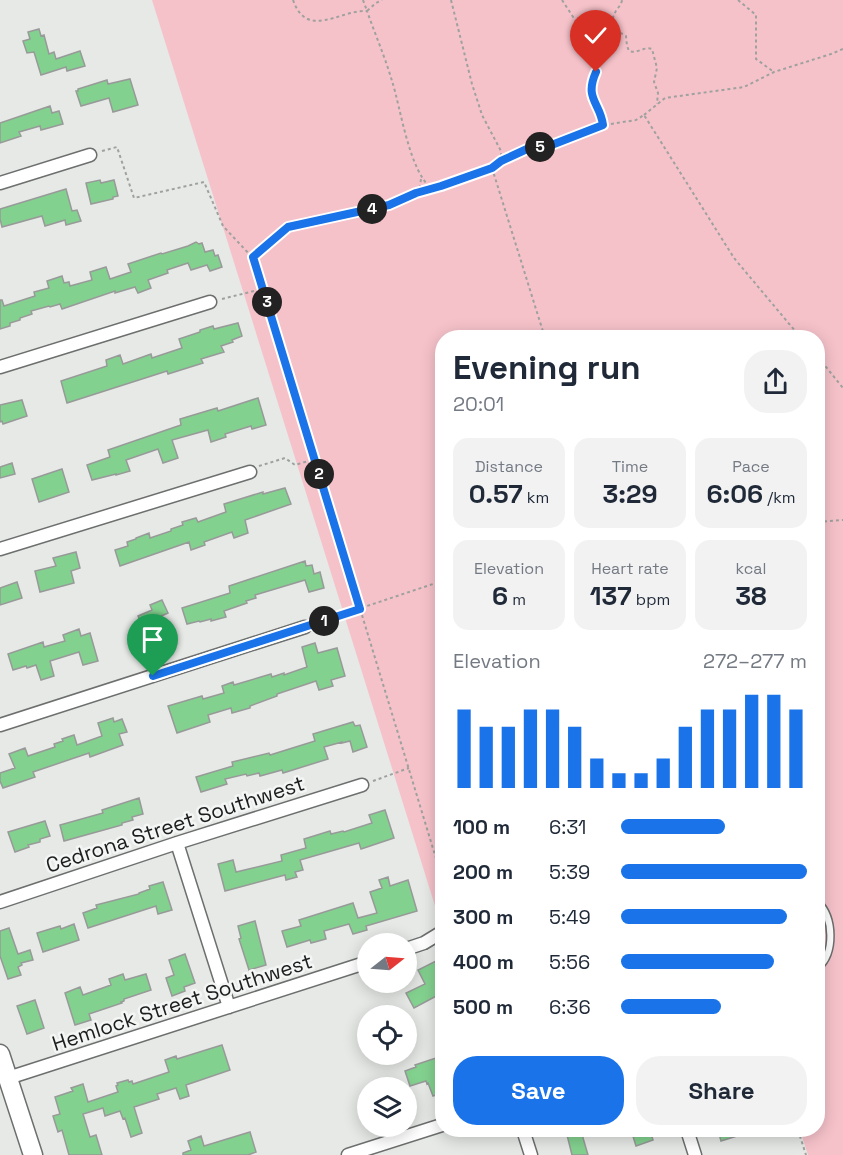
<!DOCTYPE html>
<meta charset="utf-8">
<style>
body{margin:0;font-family:"Space Grotesk",sans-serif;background:#f2f2f3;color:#1f2937;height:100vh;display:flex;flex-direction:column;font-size:22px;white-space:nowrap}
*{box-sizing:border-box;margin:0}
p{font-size:20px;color:#747a83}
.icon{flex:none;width:33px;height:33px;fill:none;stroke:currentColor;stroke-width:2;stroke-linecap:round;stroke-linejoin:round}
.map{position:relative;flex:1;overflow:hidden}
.details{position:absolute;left:435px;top:330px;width:390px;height:807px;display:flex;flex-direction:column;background:#fff;border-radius:24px;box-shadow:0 3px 15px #0003}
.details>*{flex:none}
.needle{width:39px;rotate:73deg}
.controls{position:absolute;left:357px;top:933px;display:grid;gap:12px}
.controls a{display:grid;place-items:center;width:60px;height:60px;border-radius:50%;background:#fff;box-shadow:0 3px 15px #0003;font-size:30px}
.pin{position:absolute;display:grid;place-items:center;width:51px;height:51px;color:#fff;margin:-62px -26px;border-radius:50% 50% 50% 0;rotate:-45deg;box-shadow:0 0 6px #0007}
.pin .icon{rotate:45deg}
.km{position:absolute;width:30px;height:30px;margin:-15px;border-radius:50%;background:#222;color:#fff;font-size:16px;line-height:30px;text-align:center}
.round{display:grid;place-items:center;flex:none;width:63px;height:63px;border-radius:24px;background:#f2f2f3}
.headline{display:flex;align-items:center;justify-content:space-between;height:102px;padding:0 18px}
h1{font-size:33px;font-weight:700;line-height:45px}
.metrics{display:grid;grid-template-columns:repeat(3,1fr);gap:9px;height:102px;padding:6px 18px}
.metrics div{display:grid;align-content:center;border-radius:15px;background:#f2f2f3;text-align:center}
.metrics b{font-size:26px;font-weight:700}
.metrics small{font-size:16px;font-weight:400}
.metrics p{font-size:16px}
.chart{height:168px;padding:12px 18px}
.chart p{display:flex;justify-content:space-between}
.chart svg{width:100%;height:108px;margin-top:6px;stroke:#1a73e8;stroke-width:6}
.primary-button{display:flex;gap:12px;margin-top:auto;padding:12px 18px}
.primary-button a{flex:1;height:69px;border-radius:24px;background:#1a73e8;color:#fff;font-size:24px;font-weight:700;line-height:69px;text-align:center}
.primary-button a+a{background:#f2f2f3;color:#1f2937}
ul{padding:0 18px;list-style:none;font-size:20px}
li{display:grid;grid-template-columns:96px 72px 1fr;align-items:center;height:45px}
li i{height:15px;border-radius:8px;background:#1a73e8}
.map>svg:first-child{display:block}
.green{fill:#f6c2ca}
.building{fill:#83d18f;stroke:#979a98;stroke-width:1.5}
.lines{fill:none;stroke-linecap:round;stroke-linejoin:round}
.lane-casing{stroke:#6c6f6d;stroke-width:9}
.street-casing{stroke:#6c6f6d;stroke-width:15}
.secondary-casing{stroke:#6c6f6d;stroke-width:21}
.path{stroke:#9ea19e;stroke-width:2;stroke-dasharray:3 3;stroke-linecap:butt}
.lane{stroke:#fff;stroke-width:6}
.street{stroke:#fff;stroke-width:12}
.secondary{stroke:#fff;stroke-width:18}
.route-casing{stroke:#fff;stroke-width:12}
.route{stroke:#1a73e8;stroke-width:8}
.labels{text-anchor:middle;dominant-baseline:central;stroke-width:5;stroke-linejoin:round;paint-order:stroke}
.street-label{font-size:21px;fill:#1c1d1c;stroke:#f3f6f4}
</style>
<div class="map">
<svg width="843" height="1155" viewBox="0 0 843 1155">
<rect width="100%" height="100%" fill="#e6e9e6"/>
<path class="green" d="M 152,0 L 843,0 L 843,1155 L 808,1155 L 800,1130 L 818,1130 L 818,338 L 442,338 L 442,925 L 441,925 Z"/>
<path class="building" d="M 39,29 L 41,36 L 44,35 L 49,54 L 54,52 L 56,59 L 80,51 L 85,66 L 67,71 L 66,67 L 41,75 L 34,52 L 27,53 L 23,41 L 30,39 L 28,32 Z
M 130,79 L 138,105 L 113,112 L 109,98 L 81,106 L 76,91 L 78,91 L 78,89 L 107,80 L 108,84 Z
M 50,106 L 52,113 L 59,111 L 63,124 L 41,130 L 40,126 L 19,132 L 21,136 L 0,143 L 0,123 Z
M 100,180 L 101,183 L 114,180 L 118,196 L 113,197 L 113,199 L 91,204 L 86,183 Z
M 66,189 L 72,211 L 77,210 L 81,221 L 66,225 L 65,220 L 45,226 L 42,216 L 2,227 L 0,219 L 0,209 Z
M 196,242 L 199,244 L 202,243 L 205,252 L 213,250 L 215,256 L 218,255 L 222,267 L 210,271 L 207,265 L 191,270 L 188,263 L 167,270 L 168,273 L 148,280 L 151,288 L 138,293 L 135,287 L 115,293 L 115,291 L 62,309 L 60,304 L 50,307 L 49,306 L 31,311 L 32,314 L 20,318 L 20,320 L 10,323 L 10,326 L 0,329 L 0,300 L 2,300 L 4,306 L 35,296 L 34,292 L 49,288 L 47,281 L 62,276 L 64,283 L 69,282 L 70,286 L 92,280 L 90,272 L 106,267 L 110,279 L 131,272 L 128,264 L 161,253 L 162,254 L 188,246 Z
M 238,323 L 242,336 L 232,340 L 233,342 L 221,346 L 224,352 L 201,359 L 203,363 L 168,374 L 167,371 L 67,403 L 61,381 L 107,366 L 106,360 L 120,355 L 123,364 L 151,354 L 152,358 L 182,348 L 179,339 L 200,332 L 200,330 L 213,326 L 214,329 Z
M 258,398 L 266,425 L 252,429 L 251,426 L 225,434 L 226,437 L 211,442 L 208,430 L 172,440 L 178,458 L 163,463 L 158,449 L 126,460 L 130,471 L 116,475 L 116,474 L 92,480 L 87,465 L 110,457 L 108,450 L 181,425 L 180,419 L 217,408 L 218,411 Z
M 22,400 L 27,416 L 3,424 L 2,421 L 0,422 L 0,405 Z
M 12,463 L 15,474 L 0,478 L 0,467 Z
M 62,469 L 69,492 L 39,502 L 32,479 Z
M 285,488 L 291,504 L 245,520 L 248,533 L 234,538 L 232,532 L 204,542 L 205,545 L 191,550 L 189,542 L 120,566 L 115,550 L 128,546 L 127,542 L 136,539 L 136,538 L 149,533 L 150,538 L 171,531 L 171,529 L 183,525 L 182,522 L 196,518 L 198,522 L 226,512 L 224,504 L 263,492 L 263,494 Z
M 76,552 L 80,568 L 71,571 L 74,583 L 40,592 L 35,571 L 56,566 L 53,558 Z
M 305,561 L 306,566 L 312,565 L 314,574 L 320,572 L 324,588 L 309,592 L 305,580 L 255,595 L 256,598 L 246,601 L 247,603 L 224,611 L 226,617 L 211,621 L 211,619 L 200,622 L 199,621 L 187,624 L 182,608 L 230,593 L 229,586 Z
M 17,582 L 22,598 L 0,605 L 0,588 Z
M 162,600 L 168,613 L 159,617 L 166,635 L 149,643 L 138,616 L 152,610 L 150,605 Z
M 79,629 L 81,636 L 90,633 L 98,661 L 83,665 L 79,652 L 50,661 L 54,676 L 41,680 L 36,665 L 27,668 L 26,666 L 13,670 L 8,654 L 43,642 L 44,647 L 65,641 L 63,635 Z
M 315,643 L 318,653 L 337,648 L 345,676 L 331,680 L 333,686 L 319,690 L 316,681 L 277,694 L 277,696 L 250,706 L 250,708 L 232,713 L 231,708 L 208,715 L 210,722 L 177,733 L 168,706 L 202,696 L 203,699 L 224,693 L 222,686 L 233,682 L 234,685 L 271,674 L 272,677 L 284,673 L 284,675 L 307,667 L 302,647 Z
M 113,718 L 114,722 L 122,719 L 127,732 L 119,734 L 123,745 L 90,757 L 89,753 L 33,772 L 35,777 L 3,788 L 0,781 L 0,773 L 15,768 L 9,754 L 25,748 L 28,756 L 55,747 L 54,744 L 63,741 L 62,739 L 74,735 L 77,745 L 102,736 L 98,723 Z
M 353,722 L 355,726 L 360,725 L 367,747 L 353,752 L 350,741 L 342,743 L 342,742 L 324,747 L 328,759 L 283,773 L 282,770 L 260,776 L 259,773 L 247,776 L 246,774 L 225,779 L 227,784 L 201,792 L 196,777 L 233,766 L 232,762 L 269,753 L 270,755 L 315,741 L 313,734 Z
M 139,798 L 143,814 L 132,817 L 133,820 L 122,823 L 122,825 L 64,841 L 60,825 L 103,813 L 102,810 Z
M 385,810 L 394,838 L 361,849 L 359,843 L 300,860 L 303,870 L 295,872 L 297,877 L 286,880 L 285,875 L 225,891 L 218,864 L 233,860 L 236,872 L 282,861 L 281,855 L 306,848 L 304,839 L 330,831 L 331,834 L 343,831 L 344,832 L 372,823 L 369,815 Z
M 45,821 L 50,836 L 40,839 L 40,842 L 28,845 L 29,847 L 15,852 L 8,832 Z
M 388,877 L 390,886 L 408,880 L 417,911 L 366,926 L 367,930 L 353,934 L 349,924 L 324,931 L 326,939 L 311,943 L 310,940 L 287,947 L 282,931 L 301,926 L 299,920 L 353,903 L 358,918 L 377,913 L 370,892 L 382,888 L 379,880 Z
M 163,882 L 172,910 L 158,914 L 156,906 L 88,928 L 83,913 L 97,908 L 96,905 L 139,894 L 139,893 L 150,889 L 149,886 Z
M 255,921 L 266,965 L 249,970 L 239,939 L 241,938 L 238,926 Z
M 74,924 L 79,940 L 43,952 L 37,933 L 60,926 L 61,929 Z
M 9,928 L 18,954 L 30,950 L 33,960 L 21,963 L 22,965 L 18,967 L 21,975 L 8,979 L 0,956 L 0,931 Z
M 185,954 L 195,983 L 184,987 L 185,991 L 172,996 L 166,978 L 174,975 L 169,960 Z
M 436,961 L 442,973 L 442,993 L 414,1008 L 406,993 L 425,984 L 418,970 Z
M 123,974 L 125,980 L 146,974 L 151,990 L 124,999 L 124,1001 L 121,1002 L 122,1003 L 89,1014 L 91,1020 L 75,1025 L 65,993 L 80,987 L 83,995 L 111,985 L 109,979 Z
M 35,1000 L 44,1028 L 27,1034 L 17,1006 Z
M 222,1045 L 230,1070 L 186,1085 L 189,1096 L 180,1099 L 176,1088 L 157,1094 L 159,1099 L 134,1107 L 142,1133 L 131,1137 L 125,1118 L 123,1119 L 120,1111 L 105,1116 L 103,1108 L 83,1114 L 90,1137 L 96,1135 L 102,1155 L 69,1155 L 62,1130 L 58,1132 L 53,1116 L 60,1114 L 55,1097 L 73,1091 L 71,1088 L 83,1084 L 88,1102 L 118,1092 L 116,1086 L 118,1085 L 117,1083 L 128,1080 L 129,1082 L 132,1081 L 133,1084 L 169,1072 L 165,1060 L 176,1056 L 177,1059 Z
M 442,1056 L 442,1093 L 433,1096 L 428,1083 L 427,1084 L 426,1081 L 410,1086 L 405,1071 L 416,1067 L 415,1065 Z
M 631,1130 L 650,1130 L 653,1140 L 636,1146 Z
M 718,1130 L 750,1130 L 750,1132 L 721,1141 Z
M 581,1131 L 588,1155 L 572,1155 L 567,1135 Z
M 250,1132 L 256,1152 L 248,1155 L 183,1155 L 183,1153 L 191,1150 L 188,1141 L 201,1136 L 204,1146 Z"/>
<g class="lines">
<g class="lane-casing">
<path id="lane" d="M 818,902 C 834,918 835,953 818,968"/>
</g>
<g class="street-casing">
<path id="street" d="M 0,183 L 90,155
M 0,367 L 210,302
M 0,549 L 250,472
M 0,725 L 305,627
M 177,843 L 229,1007
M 0,902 L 177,843 L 362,785
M 406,949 L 424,943 L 442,932
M 8,1078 L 368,962
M 523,1130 L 531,1155
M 687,1130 L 695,1155
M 348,1155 L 442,1125"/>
</g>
<g class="secondary-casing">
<path id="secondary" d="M 0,1054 L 33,1155"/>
</g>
<path class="path" d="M 293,0 C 307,40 339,10 367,11 C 375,34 385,57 392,81 C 401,109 409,171 432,189 L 492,168 L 501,161 L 527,149 L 549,146 L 604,125 L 636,120 L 644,115 L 734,258 L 801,338
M 363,0 L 367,11 L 376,3 L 382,0
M 451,0 L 472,84 L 482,115 L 501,151 L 501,161
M 562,0 L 577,23 L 581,38 L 588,51 L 590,61 L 596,68 L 596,72 L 592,80 L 591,89 L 594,103 L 602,116 L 604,125
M 738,0 L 756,15 L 756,59 L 774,72
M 605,28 L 610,20 L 614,16 C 615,9 621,7 622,0
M 581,38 C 590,36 595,30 605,28 C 612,33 620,31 626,36 L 627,46 L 629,51 C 638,54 644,46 652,49 L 657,68 L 654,82 L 658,93 L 657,104
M 644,115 L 665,98 L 744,87 L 774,72 L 831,54 L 843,49
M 102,151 L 117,147 L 134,198 L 204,182 L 223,226 L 252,257
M 492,168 L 545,338
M 432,189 L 416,193 L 380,208 L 360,210 L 288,227 L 253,257 L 442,878
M 416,193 L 420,186 L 421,179
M 222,299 L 262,289
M 818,357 L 843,388
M 259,466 L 285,458 L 295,465 L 315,459
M 818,522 L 843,520
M 316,623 L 442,581
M 373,781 L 409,768
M 798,1130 L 806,1155"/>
<use href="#lane" class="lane"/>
<use href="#street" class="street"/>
<use href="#secondary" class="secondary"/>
</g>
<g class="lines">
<g class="route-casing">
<path id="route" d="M 153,676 L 360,609 L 253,257 L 288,227 L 389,205 L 416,193 L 441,186 L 492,168 L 501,161 L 527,149 L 549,146 L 603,125 C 600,102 584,99 596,72"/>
</g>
<use href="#route" class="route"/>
</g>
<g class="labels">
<g class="street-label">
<text transform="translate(175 824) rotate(-18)">Cedrona Street Southwest</text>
<text transform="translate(182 1002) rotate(-18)">Hemlock Street Southwest</text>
</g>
</g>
</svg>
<div class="controls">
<a><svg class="needle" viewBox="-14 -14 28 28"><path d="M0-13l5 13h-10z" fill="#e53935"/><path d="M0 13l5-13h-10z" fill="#747a83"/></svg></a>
<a><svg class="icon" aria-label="locate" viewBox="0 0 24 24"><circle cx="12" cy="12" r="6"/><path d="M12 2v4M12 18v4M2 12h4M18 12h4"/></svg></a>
<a><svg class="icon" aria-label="layers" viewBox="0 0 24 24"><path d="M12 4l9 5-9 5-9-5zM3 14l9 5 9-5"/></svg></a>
</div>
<div class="pin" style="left:153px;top:676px;background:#1e9e55"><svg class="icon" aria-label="arrive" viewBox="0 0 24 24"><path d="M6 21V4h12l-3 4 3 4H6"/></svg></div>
<div class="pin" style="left:596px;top:72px;background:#d93025"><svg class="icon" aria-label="check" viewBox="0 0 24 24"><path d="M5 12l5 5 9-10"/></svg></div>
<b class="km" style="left:324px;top:621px">1</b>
<b class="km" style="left:319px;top:474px">2</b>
<b class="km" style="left:267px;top:302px">3</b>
<b class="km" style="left:372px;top:209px">4</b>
<b class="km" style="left:540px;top:147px">5</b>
<section class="details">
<div class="headline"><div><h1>Evening run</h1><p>20:01</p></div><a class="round"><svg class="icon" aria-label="share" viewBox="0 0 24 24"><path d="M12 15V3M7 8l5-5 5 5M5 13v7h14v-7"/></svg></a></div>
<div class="metrics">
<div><p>Distance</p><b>0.57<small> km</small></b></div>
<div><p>Time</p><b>3:29</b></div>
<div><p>Pace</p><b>6:06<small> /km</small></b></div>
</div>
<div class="metrics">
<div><p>Elevation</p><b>6<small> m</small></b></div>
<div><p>Heart rate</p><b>137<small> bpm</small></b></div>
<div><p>kcal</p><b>38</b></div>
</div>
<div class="chart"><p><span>Elevation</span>272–277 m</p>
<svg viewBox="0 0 160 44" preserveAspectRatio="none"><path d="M5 44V12M15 44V19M25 44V19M35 44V12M45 44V12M55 44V19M65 44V32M75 44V38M85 44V38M95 44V32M105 44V19M115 44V12M125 44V12M135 44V6M145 44V6M155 44V12"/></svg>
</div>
<ul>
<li><b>100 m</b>6:31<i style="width:56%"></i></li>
<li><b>200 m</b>5:39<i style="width:100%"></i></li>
<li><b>300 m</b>5:49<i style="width:89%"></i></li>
<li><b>400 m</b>5:56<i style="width:82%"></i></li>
<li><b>500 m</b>6:36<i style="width:54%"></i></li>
</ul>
<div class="primary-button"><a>Save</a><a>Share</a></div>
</section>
</div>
